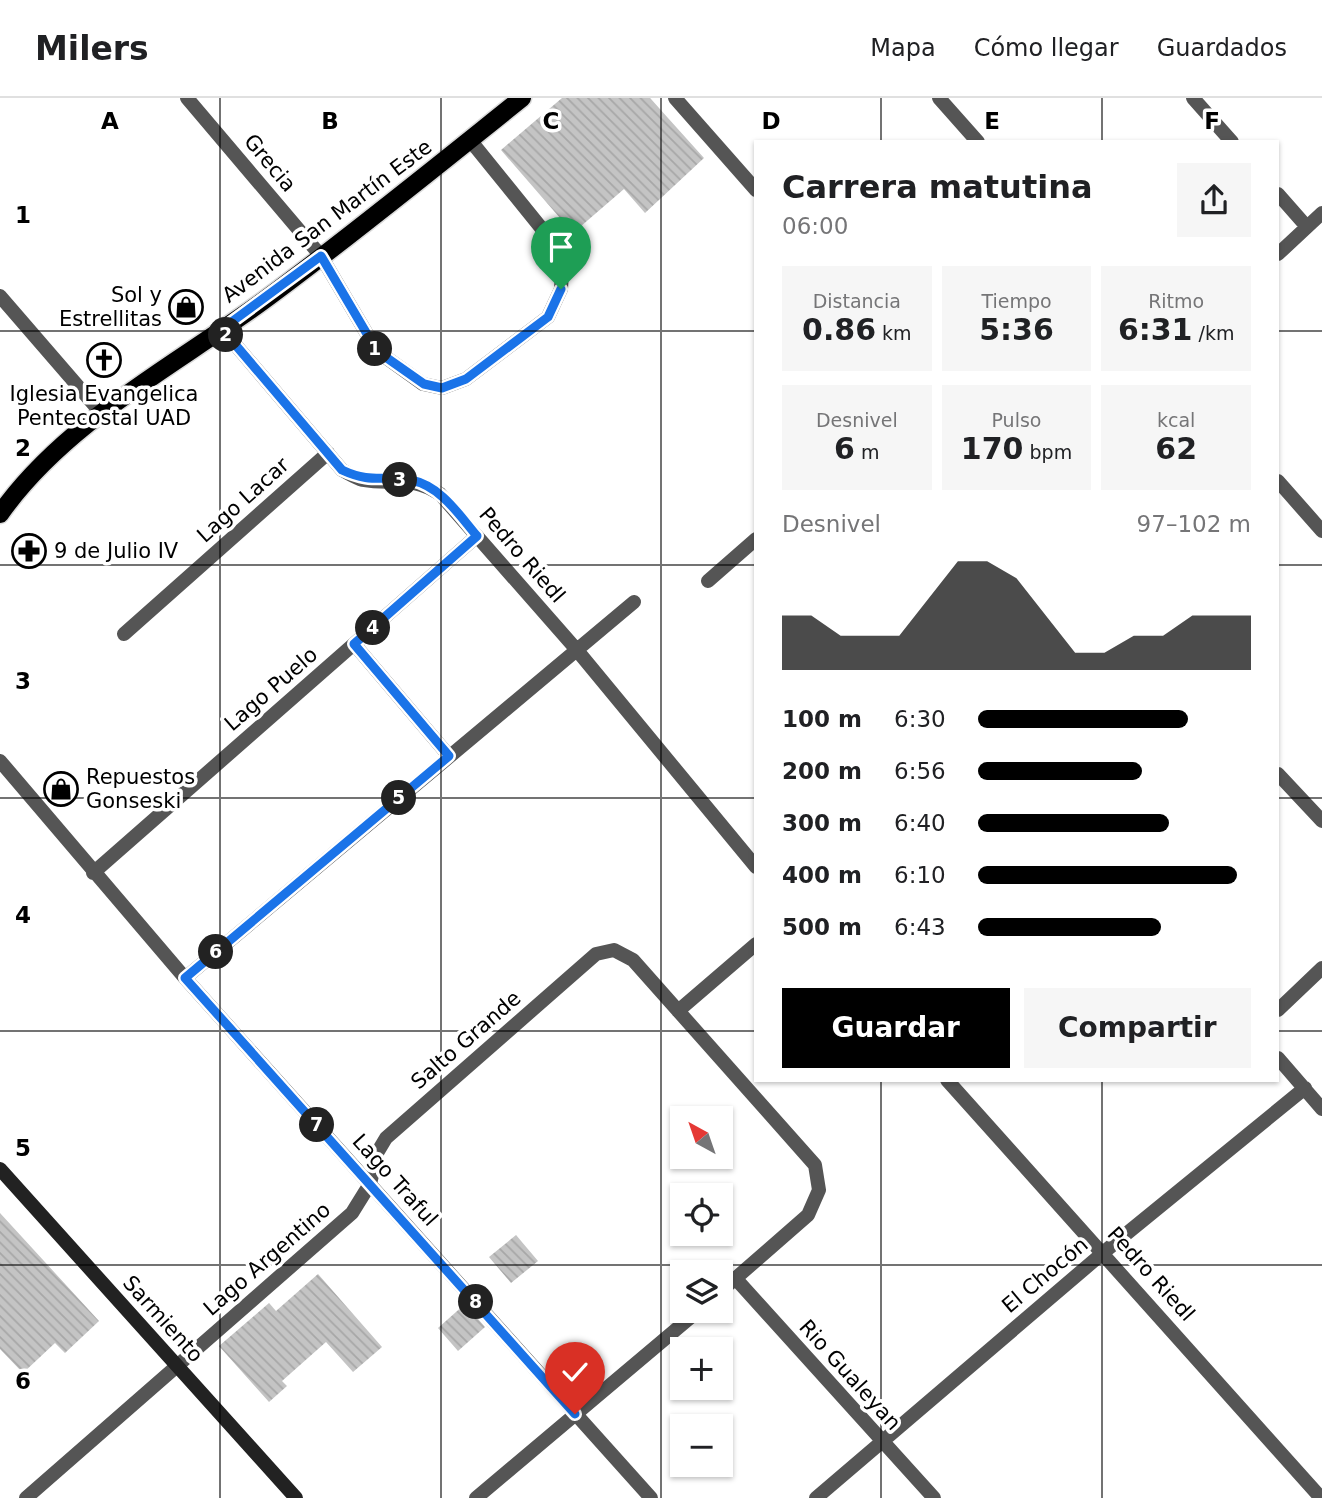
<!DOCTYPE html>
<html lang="es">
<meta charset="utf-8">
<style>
body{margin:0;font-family:"DejaVu Sans",sans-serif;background:#f6f6f6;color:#202124;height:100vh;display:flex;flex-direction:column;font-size:26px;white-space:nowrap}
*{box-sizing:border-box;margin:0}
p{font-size:23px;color:#757577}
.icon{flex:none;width:38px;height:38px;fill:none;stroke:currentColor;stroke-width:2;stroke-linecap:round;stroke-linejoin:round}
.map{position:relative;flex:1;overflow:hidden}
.side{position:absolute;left:754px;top:42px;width:525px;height:942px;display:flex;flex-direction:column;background:#fff;border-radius:0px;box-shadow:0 2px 5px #0004}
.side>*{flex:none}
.needle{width:46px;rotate:320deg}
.tools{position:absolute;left:670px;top:1008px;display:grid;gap:14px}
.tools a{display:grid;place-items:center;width:63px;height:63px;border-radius:0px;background:#fff;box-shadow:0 2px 5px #0004;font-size:35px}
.pin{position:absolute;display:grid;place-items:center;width:60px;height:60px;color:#fff;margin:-72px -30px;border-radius:50% 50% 50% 0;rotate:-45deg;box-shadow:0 0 7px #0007}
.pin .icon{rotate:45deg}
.km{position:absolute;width:35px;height:35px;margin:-18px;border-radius:50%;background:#222;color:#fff;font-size:19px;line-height:35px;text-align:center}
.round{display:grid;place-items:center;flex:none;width:74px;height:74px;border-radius:0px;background:#f6f6f6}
.summary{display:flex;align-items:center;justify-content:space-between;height:119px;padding:0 28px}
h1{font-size:32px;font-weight:800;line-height:52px}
.stats{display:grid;grid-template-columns:repeat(3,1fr);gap:10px;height:119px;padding:7px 28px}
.stats div{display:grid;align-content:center;border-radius:0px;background:#f6f6f6;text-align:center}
.stats b{font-size:30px;font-weight:800}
.stats small{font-size:19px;font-weight:400}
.stats p{font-size:19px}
.chart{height:196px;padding:14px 28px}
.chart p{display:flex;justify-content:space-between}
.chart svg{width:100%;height:126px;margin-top:7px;fill:#000;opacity:.7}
.primary-button{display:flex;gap:14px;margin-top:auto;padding:14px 28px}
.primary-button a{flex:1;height:80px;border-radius:0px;background:#000;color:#fff;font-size:28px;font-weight:800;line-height:80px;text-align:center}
.primary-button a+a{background:#f6f6f6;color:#202124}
ul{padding:0 28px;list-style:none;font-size:23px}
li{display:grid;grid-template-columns:112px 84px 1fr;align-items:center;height:52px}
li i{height:18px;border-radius:9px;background:#000}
header{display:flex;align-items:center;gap:42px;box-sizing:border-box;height:98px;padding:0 35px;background:#fff;border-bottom:2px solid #e0e0e0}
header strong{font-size:33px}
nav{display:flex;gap:38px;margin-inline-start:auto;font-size:24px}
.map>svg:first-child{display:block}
.building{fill:url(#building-back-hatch)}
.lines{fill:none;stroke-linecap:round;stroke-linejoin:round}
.primary-casing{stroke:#dbdbdb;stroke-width:21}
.minor{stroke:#555;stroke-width:14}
.tertiary{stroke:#555;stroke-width:14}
.secondary{stroke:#222;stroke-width:14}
.primary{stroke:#000;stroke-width:18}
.route-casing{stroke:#fff;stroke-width:14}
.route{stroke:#1a73e8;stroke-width:9}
.grid{fill:none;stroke:#000;stroke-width:2;stroke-opacity:0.55}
.labels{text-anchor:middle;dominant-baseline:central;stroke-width:7;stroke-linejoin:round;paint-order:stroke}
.street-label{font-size:21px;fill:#000;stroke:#fff}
.poi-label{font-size:21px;fill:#000;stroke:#fff;text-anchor:start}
.grid-label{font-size:23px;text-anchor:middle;font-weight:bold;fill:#000;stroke:#fff;stroke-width:7;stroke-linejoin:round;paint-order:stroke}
</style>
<header>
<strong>Milers</strong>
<nav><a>Mapa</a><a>Cómo llegar</a><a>Guardados</a></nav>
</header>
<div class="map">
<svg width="1322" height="1400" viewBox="0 0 1322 1400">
<defs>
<pattern id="building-back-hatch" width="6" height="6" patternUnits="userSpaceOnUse" patternTransform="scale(1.75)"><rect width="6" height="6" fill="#c4c4c4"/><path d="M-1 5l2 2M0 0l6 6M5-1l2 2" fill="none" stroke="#a7a7a7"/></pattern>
</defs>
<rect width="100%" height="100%" fill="#fff"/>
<path class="building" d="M 562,0 L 650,0 L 704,60 L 645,115 L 624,91 L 573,135 L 501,52 Z
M 0,1115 L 99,1223 L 65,1255 L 55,1245 L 23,1275 L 0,1251 Z
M 516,1137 L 538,1163 L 511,1185 L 489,1159 Z
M 318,1176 L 382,1249 L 353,1274 L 326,1244 L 282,1283 L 287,1288 L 269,1304 L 219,1248 L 269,1205 L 276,1213 Z
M 465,1206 L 485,1229 L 458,1253 L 438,1230 Z"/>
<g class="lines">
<g class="primary-casing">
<path id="primary" d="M 0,416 C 65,324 174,268 263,203 C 351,138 437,68 522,0"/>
</g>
<path class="minor" d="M 187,0 L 321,158 L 377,253 L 423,286 L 442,290 L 466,281 L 548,219 L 561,191 L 563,157 L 470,42
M 675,0 L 756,92
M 939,0 L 978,44
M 1193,0 L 1232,44
M 1278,96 L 1307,129
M 1278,156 L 1322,115
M 0,198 L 102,316
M 222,231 L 342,372 C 348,375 356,380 363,382 C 394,388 409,376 440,396 L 576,551 L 756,769
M 1278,383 L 1322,433
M 708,483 L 756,441
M 124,536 L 328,355
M 354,546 L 449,658
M 0,663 L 185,880 L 651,1400
M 1278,676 L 1322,723
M 93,775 L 477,438
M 185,880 L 634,504
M 1278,912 L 1322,870
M 678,913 L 756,846
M 1278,960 L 1322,1011
M 947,982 L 1321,1400
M 736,1181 L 934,1400
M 177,1268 L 352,1115 L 370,1086 L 377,1055 L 386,1040 L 596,856 L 614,852 L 633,862 L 815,1067 L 819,1092 L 808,1117 L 721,1193
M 476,1400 L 698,1213
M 816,1400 L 1104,1154 L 1305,990"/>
<path class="tertiary" d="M 26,1400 L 177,1268"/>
<path class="secondary" d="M 0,1071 L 296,1400"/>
<use href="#primary" class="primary"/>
</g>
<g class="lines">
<g class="route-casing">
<path id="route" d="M 561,191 L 548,219 L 466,281 L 442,290 L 424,286 L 377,253 L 321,158 L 222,231 L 342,372 C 372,386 383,377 411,382 C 441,388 459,417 477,438 L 354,546 L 449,658 L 185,880 L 575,1316"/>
</g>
<use href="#route" class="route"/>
</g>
<path class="grid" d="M 220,0 L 220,1400M 441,0 L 441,1400M 661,0 L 661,1400M 881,0 L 881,44M 1102,0 L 1102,44M 0,233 L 756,233M 1278,233 L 1322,233M 0,467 L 756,467M 1278,467 L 1322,467M 0,700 L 756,700M 1278,700 L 1322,700M 0,933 L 756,933M 1278,933 L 1322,933M 881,982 L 881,1400M 1102,982 L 1102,1400M 0,1167 L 1322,1167"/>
<defs>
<g id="shop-ring" transform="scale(1.75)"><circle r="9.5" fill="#fff" stroke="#000" stroke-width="1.5"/><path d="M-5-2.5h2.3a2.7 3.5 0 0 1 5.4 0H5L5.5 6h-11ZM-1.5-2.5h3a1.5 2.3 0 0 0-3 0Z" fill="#000"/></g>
<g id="church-ring" transform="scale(1.75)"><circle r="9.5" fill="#fff" stroke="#000" stroke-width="1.5"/><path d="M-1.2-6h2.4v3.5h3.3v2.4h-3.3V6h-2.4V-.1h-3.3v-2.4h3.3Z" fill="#000"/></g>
<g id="pharmacy-ring" transform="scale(1.75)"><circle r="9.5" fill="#fff" stroke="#000" stroke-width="1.5"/><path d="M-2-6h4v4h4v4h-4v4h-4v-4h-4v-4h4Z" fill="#000"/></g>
</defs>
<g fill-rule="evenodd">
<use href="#shop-ring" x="186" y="209"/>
<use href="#church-ring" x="104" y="262"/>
<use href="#pharmacy-ring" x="29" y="453"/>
<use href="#shop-ring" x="61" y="691"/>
</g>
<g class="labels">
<g class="street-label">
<text transform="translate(270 65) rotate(50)">Grecia</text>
<text transform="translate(327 123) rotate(-37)">Avenida San Martín Este</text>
<text transform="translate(243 402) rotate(-42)">Lago Lacar</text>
<text transform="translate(522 457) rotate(49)">Pedro Riedl</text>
<text transform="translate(271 591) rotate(-41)">Lago Puelo</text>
<text transform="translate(466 942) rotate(-41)">Salto Grande</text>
<text transform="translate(395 1082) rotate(48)">Lago Traful</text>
<text transform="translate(267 1161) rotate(-41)">Lago Argentino</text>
<text transform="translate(1151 1176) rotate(48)">Pedro Riedl</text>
<text transform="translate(1045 1177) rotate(-40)">El Chocón</text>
<text transform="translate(163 1221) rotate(48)">Sarmiento</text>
<text transform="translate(850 1277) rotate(48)">Rio Gualeyan</text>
</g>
<g class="poi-label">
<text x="162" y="197" text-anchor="end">Sol y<tspan x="162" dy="24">Estrellitas</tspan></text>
<text x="104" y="296" text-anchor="middle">Iglesia Evangelica<tspan x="104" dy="24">Pentecostal UAD</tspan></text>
<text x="54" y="453">9 de Julio IV</text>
<text x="86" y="679">Repuestos<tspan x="86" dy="24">Gonseski</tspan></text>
</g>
</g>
<g class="grid-label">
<text x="110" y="31">A</text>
<text x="330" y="31">B</text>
<text x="551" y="31">C</text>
<text x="771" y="31">D</text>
<text x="992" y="31">E</text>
<text x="1212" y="31">F</text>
<text x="23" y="125">1</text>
<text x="23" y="358">2</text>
<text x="23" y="591">3</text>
<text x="23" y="825">4</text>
<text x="23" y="1058">5</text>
<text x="23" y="1291">6</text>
</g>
</svg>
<div class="tools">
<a><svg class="needle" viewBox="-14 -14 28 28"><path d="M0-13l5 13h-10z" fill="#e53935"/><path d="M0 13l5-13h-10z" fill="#757577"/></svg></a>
<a><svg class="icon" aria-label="locate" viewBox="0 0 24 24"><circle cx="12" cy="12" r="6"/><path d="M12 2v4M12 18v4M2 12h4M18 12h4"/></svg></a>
<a><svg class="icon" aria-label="layers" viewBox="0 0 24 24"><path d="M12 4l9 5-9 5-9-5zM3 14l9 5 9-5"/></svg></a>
<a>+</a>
<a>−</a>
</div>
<div class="pin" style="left:561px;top:191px;background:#1e9e55"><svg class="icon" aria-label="arrive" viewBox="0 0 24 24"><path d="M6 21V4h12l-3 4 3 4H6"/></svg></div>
<div class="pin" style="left:575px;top:1316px;background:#d93025"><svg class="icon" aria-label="check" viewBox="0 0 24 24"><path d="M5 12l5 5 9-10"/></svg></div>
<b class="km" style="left:375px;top:251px">1</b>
<b class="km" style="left:226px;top:237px">2</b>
<b class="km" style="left:400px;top:382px">3</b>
<b class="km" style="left:373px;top:530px">4</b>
<b class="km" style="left:399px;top:700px">5</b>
<b class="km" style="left:216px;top:854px">6</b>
<b class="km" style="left:317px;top:1027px">7</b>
<b class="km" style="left:476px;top:1204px">8</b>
<section class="side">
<div class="summary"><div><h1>Carrera matutina</h1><p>06:00</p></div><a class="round"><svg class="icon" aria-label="share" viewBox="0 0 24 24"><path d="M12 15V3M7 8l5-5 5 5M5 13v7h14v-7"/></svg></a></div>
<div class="stats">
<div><p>Distancia</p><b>0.86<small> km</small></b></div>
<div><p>Tiempo</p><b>5:36</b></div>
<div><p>Ritmo</p><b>6:31<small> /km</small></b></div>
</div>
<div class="stats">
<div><p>Desnivel</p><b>6<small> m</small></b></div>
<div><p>Pulso</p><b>170<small> bpm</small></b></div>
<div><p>kcal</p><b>62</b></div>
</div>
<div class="chart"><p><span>Desnivel</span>97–102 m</p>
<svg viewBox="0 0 160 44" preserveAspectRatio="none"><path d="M0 44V25L10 25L20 32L30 32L40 32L50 19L60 6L70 6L80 12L90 25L100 38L110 38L120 32L130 32L140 25L150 25L160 25V44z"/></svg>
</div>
<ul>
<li><b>100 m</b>6:30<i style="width:77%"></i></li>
<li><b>200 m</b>6:56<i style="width:60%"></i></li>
<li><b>300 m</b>6:40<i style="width:70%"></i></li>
<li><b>400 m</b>6:10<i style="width:95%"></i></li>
<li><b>500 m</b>6:43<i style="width:67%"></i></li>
</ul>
<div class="primary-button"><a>Guardar</a><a>Compartir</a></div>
</section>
</div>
